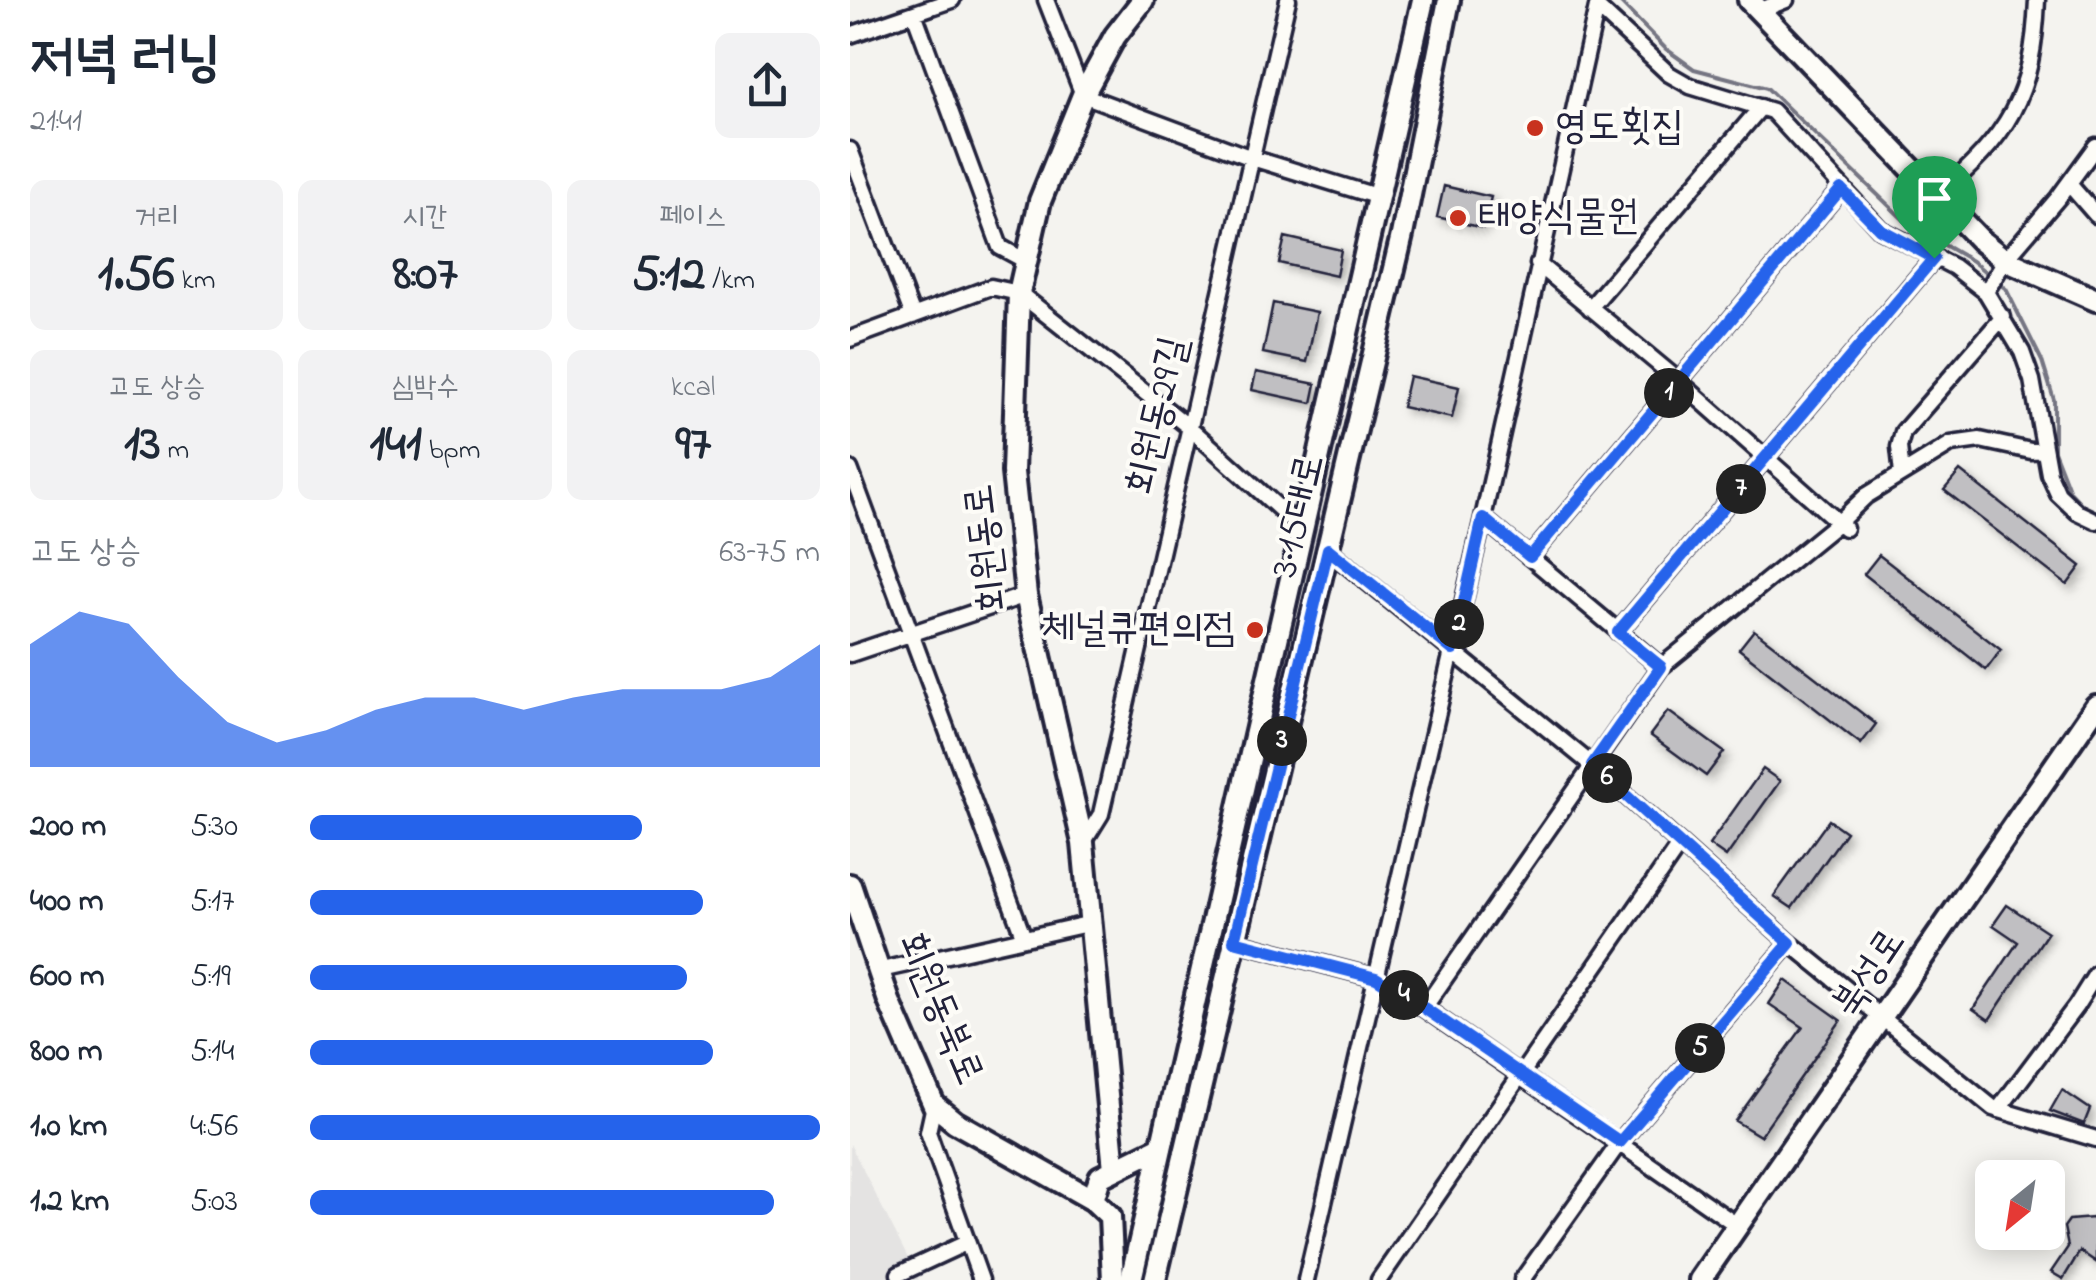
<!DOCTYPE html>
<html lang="ko">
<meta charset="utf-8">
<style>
body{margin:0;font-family:"Indie Flower","Poor Story",sans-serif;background:#f2f2f3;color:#1f2937;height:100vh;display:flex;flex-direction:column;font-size:38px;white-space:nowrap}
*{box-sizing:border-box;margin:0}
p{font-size:32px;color:#747a83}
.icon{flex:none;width:55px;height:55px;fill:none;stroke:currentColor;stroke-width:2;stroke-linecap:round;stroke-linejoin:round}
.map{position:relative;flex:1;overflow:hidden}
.sheet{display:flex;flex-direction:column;background:#fff;width:850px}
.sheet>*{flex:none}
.needle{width:65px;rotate:210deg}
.tools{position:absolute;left:1125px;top:1160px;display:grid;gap:20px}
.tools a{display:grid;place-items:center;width:90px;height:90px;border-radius:15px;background:#fff;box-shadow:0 5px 25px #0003;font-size:50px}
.pin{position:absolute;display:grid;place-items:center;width:85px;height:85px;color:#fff;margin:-102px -42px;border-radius:50% 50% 50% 0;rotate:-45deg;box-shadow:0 0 10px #0007}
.pin .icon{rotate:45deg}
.km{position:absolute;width:50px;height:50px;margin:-25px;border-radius:50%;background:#222;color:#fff;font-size:28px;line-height:50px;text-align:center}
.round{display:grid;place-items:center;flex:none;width:105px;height:105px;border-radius:15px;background:#f2f2f3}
.overview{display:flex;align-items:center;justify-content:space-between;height:170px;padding:0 30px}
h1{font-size:55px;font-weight:700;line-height:75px}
.figures{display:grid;grid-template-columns:repeat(3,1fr);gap:15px;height:170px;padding:10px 30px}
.figures div{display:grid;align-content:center;border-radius:15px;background:#f2f2f3;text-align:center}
.figures b{font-size:50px;font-weight:700}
.figures small{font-size:28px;font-weight:400}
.figures p{font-size:28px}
.chart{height:280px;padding:20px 30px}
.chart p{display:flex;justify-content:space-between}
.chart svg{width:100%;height:180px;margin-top:10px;fill:#2563eb;opacity:.7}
ul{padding:0 30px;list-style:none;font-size:32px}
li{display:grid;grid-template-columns:160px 120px 1fr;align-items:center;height:75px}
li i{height:25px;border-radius:12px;background:#2563eb}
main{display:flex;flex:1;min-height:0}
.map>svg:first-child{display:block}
.built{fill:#e4e3e2}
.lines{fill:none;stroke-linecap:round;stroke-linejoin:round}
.stream{stroke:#757582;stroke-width:4}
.building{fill:#c0bfc2;stroke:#22223b;stroke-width:2.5;filter:url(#shadow)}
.minor-casing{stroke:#22223b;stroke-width:21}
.secondary-casing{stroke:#22223b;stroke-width:28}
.primary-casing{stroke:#22223b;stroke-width:28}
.minor{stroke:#fdfcf7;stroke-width:14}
.secondary{stroke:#fdfcf7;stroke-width:20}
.primary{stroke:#fdfcf7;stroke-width:20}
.route-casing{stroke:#fff;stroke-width:20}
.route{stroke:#2563eb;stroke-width:12}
.poi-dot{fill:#c8321e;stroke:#fdfcf7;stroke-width:4}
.labels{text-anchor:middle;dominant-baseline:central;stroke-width:8;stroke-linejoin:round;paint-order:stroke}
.poi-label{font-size:40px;fill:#22223b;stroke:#fdfcf7;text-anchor:start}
.street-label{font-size:40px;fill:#22223b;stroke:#fdfcf7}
</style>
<main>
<section class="sheet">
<div class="overview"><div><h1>저녁 러닝</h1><p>21:41</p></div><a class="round"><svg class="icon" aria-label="share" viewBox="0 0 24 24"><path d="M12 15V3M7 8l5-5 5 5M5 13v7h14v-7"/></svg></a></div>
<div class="figures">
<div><p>거리</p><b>1.56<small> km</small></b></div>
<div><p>시간</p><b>8:07</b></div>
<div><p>페이스</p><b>5:12<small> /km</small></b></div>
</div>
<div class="figures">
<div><p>고도 상승</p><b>13<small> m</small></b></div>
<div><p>심박수</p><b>141<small> bpm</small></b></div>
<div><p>kcal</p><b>97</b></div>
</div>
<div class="chart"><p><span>고도 상승</span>63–75 m</p>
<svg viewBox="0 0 160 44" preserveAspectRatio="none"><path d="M0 44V14L10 6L20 9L30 22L40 33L50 38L60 35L70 30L80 27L90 27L100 30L110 27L120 25L130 25L140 25L150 22L160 14V44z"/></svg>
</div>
<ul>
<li><b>200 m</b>5:30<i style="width:65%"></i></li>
<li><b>400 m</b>5:17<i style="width:77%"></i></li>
<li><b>600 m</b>5:19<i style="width:74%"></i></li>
<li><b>800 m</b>5:14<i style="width:79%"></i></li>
<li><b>1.0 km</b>4:56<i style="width:100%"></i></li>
<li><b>1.2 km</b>5:03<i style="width:91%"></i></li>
</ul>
</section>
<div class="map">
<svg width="1246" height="1280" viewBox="0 0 1246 1280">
<defs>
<filter id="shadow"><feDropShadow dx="4.5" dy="4.5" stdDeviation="5" flood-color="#0004"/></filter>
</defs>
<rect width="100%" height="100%" fill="#f4f3ef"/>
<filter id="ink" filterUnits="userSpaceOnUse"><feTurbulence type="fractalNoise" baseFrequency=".01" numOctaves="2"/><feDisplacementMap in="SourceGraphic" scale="20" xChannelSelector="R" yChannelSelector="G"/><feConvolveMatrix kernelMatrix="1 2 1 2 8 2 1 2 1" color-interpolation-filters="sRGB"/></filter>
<g filter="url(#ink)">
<path class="built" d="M 0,1144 L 69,1280 L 0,1280 Z"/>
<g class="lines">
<path class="stream" d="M 768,0 L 816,49 L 844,69 L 917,88 L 1058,224 L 1122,261 L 1139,275
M 1146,281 L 1156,289 L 1192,361 L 1204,400 L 1204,451 L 1220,492 L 1238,511"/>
</g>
<path class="building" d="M 594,186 L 641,197 L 633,228 L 587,217 Z
M 435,237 L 491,250 L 486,276 L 429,263 Z
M 423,303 L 467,312 L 457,362 L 413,353 Z
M 406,372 L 466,384 L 462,403 L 402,390 Z
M 559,376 L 609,387 L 602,418 L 552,407 Z
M 1110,471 L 1231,566 L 1217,585 L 1094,490 Z
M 1029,555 L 1151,650 L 1136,670 L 1014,574 Z
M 904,630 L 1026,724 L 1011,744 L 889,649 Z
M 818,711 L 874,752 L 856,776 L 800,735 Z
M 913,769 L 930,781 L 876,857 L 859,845 Z
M 979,820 L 996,832 L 942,908 L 924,896 Z
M 1157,905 L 1198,932 L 1139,1020 L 1123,1009 L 1168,942 L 1143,925 Z
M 935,980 L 991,1020 L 910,1136 L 885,1121 L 953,1027 L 919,1004 Z
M 1212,1090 L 1240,1109 L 1234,1124 L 1200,1111 Z
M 1243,1218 L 1246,1221 L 1246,1262 L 1230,1251 L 1213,1279 L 1201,1272 L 1218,1247 L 1214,1227 L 1219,1220 Z"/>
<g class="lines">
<g class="minor-casing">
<path id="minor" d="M 196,0 L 233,95 L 402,158 L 529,197
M 747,7 L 819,74 L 840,86 L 922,111 L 1030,229 L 1104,267 L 1136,292 L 1172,352 L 1182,380 L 1199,474 L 1208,494 L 1227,512 L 1246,521
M 909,11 L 936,0
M 64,13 L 150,247 L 176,261
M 0,35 L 102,0
M 0,150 L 63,316
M 1219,184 L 1246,215
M 1086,197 C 1159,135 1183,97 1187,0
M 688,264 L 829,381 L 995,528
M 1136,292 L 1155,260 L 1208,198 L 1246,146
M 740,308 L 911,107
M 0,339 L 141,287 L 169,293 L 340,428 L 453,530
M 0,469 L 174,938
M 1052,474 L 1049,447 L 1053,432 L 1153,317
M 633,518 L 811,667
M 477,549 L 742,765 L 940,943 L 1143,1108 L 1246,1139
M 680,557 L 991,189
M 768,632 L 1084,258
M 0,654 L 176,595
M 233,843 L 251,814 L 438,0
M 384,941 L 526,978 L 574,1008 L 888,1226
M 31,970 L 242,923
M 574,1008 L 811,667 L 989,522 L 1016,496 L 1101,444 L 1130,440 L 1181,451 L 1193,450
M 84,1105 L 78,1132 L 131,1280
M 1148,1110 L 1226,1006 L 1246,974
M 49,1274 L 116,1243
M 456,1280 L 633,518 L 747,7
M 529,1280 L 830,844
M 672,1280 L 770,1142 L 940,943"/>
</g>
<g class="secondary-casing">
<path id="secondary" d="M 899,0 L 1131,241 L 1155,260 L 1246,300
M 0,885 L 39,1001 L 84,1105 L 105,1122 L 243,1200 L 260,1216 L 263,1280
M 264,1169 L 233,843 L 176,595 L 163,472 L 169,293 L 190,201 L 233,95 L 265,36 L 293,0
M 243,1200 L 250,1177 L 311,1147"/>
</g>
<g class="primary-casing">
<path id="primary" d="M 281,1280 L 573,0
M 305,1280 L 552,235 L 599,0
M 850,1280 L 1246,706"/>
</g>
<use href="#minor" class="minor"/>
<use href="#secondary" class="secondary"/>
<use href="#primary" class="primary"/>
</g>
</g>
<g class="lines" filter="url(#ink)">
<g class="route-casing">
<path id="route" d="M 991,189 L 1030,229 L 1084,258 L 768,632 L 811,667 L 742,765 L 940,943 L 770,1142 L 574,1008 L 526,978 L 384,941 L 478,549 L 603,650 L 633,518 L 680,557 Z"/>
</g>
<use href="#route" class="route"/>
</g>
<g class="poi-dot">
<circle cx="685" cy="128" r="10"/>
<circle cx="608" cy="218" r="10"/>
<circle cx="405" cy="630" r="10"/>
</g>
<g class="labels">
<g class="poi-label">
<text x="705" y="128">영도횟집</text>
<text x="628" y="218">태양식물원</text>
<text x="385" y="630" text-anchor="end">체널큐편의점</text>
</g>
<g class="street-label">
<text transform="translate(309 416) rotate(-77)">회원동29길</text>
<text transform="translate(449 516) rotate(-77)">3·15대로</text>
<text transform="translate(138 548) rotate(-97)">회원동로</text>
<text transform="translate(1020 974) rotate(-56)">북성로</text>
<text transform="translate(89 1009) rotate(67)">회원동북로</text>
</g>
</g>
</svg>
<div class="tools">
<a><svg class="needle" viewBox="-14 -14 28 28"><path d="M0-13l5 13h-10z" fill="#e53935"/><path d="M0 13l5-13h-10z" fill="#747a83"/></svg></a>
</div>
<div class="pin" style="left:1084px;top:258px;background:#1e9e55"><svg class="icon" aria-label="arrive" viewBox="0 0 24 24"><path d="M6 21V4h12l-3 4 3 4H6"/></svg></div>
<b class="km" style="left:819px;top:393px">1</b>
<b class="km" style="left:609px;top:624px">2</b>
<b class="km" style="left:432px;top:741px">3</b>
<b class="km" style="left:554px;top:995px">4</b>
<b class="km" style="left:850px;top:1048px">5</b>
<b class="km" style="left:757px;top:778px">6</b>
<b class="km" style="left:891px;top:489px">7</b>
</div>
</main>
